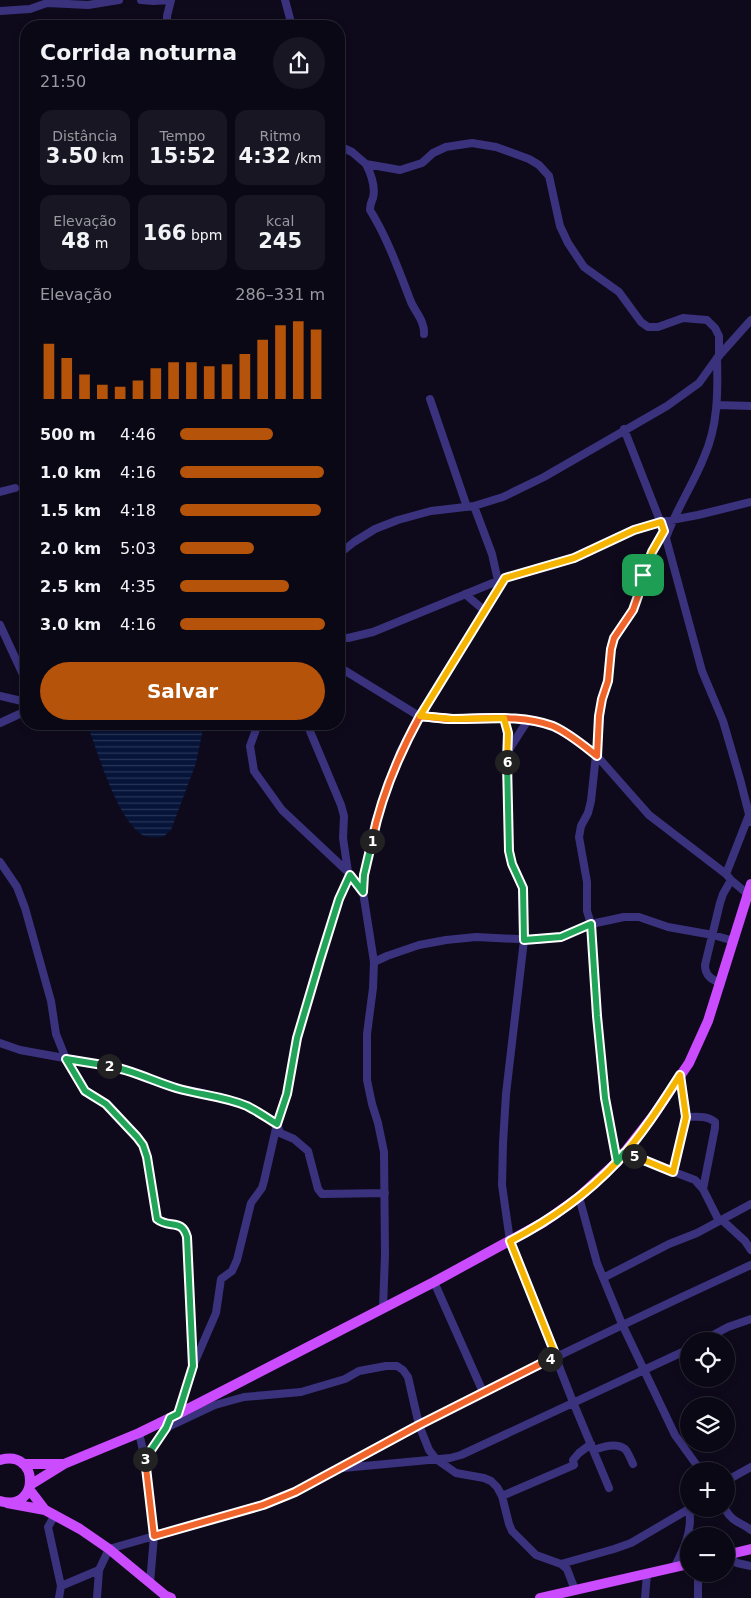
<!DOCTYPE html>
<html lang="pt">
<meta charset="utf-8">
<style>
body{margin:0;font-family:"DejaVu Sans",sans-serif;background:#181622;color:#f1f3f6;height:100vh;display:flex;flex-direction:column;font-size:19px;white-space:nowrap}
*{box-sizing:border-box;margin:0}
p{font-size:16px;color:#999aa0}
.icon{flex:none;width:28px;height:28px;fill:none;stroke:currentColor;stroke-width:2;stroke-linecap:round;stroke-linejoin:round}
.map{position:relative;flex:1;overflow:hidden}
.drawer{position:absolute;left:20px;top:20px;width:325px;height:710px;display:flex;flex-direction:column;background:#0a0815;border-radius:20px;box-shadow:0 2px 8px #0003,0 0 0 1px #2a2934}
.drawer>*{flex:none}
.fabs{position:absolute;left:680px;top:1332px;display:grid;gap:10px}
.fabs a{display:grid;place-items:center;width:55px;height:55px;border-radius:50%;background:#0a0815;box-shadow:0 2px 8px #0003,0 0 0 1px #2a2934;font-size:25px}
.pin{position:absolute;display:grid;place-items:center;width:42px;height:42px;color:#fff;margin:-21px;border-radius:10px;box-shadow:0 2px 8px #0006}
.km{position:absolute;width:25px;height:25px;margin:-12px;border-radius:50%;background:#222;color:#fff;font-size:14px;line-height:25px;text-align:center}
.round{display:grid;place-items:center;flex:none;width:52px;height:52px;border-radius:26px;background:#181622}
.headline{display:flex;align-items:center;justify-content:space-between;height:85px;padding:0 20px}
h1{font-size:22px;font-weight:700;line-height:38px}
.metrics{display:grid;grid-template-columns:repeat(3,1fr);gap:8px;height:85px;padding:5px 20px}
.metrics div{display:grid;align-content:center;border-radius:12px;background:#181622;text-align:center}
.metrics b{font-size:21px;font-weight:700}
.metrics small{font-size:14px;font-weight:400}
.metrics p{font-size:14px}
.chart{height:140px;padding:10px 20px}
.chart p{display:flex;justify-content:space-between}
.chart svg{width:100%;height:90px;margin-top:5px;stroke:#b45309;stroke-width:6}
.primary-button{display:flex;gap:10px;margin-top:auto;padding:10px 20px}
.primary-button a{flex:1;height:58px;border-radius:30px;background:#b45309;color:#fff;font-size:20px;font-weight:700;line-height:58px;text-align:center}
ul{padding:0 20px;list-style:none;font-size:16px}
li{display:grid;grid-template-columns:80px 60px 1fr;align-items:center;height:38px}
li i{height:12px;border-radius:6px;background:#b45309}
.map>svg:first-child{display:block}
.water{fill:url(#water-rules)}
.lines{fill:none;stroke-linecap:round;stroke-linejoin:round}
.minor{stroke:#3b327e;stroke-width:8}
.major{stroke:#cb4cff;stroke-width:10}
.split-1-casing{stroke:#fff;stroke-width:10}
.split-2-casing{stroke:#fff;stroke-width:10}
.split-3-casing{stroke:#fff;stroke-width:10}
.split-4-casing{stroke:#fff;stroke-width:10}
.split-5-casing{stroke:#fff;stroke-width:10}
.split-6-casing{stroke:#fff;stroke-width:10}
.split-7-casing{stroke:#fff;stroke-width:10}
.split-1{stroke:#f0652b;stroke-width:6}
.split-2{stroke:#22a559;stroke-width:6}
.split-3{stroke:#22a559;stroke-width:6}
.split-4{stroke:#f0652b;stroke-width:6}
.split-5{stroke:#f5b400;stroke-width:6}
.split-6{stroke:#22a559;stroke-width:6}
.split-7{stroke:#f5b400;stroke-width:6}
</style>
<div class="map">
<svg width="751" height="1598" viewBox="0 0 751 1598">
<defs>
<pattern id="water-rules" width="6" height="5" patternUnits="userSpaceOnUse" patternTransform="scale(1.25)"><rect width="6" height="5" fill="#061439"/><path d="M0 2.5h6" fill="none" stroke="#293557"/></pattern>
</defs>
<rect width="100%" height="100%" fill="#0e0a1c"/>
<path class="water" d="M 87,724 L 204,724 L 196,763 L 171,830 L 163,837 C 157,837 150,838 144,836 C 117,821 98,752 87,724 Z"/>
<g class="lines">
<path class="minor" d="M 141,0 L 153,1 L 171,0
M 285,0 L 292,26
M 0,11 L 30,9 L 47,3 L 88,5 L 119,0
M 167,26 L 167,16 L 171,0
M 339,146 L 352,152 L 366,164 L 400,170 L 422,163 L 433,153 L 446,147 L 472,143 L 496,147 L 529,159 L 539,165 L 549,176 L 560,226 L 568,243 L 584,267 L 619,292 L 641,322 L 648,327 L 658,327 L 683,318 L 707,320 L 715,328 L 719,336 L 719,356
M 366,164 C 371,174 376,186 373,198 C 371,203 370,204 370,210 C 388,239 399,271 411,302 C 416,313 425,322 424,334
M 430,399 L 467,507
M 717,405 L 751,406
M 624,429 L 664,531 L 702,671 L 723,721 L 740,779 L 751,822
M 339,437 L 341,437
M 0,492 L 15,488
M 474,506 L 492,554 L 498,581
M 666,538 C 676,509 693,485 704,457 C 718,426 718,392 717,358
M 339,554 L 354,542 L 375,529 L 398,520 L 431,511 L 474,506 L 503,497 L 544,477 L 667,406 L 699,383 L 717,358 L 751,320
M 465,594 L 485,611
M 0,625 L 26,681
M 339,638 L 348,638 L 373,632 L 505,578 L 574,558 L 634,530 L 661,522 L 698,515 L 751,502
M 339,667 L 419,716 L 453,719 L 484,717 L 528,720 L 552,726 L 571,735 L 597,756 L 649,815 L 726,874 L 731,880 L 751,897
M 0,696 L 26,702
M 504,718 C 508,734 509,748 507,765 L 509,851 L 512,864 L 523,888 L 524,940 L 506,1094 L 503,1143 L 502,1185 L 510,1241 L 573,1402 L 609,1488
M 0,723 L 26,711
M 258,724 L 250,746 L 254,771 L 282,810 L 348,872 L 363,892
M 307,724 L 341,805 L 344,816 L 343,838 L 348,872
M 508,751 L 528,720
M 0,862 L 17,887 L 25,908 L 51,1001 L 56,1034 L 66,1059 L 85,1091 L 106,1104 L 137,1137 L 143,1145 L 147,1157 L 157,1219 C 168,1229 182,1218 187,1237 L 193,1361
M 726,874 L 749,815
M 374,962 L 387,956 L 419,945 L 446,940 L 476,937 L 537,940 L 561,937 L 591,924 L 624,917 L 639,917 L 668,927 L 713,935 L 734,941
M 721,983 C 712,980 705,976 705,965 L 720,903 L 723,894 L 731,880
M 0,1043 L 20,1050 L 125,1069 L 147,1079 L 178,1089 L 199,1092 L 247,1106 L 277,1124 L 280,1133 L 294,1139 L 308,1151 L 318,1189 L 322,1194 L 385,1193
M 686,1117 C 695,1117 707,1115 715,1122 L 715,1128 L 703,1189
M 624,1153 L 695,1180 L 703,1189 L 719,1221
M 617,1162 L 605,1097 L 597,1016 L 591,924 L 587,911 L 587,882 L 579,837 L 581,826 L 588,813 L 591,801 L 602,699 L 608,681 L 611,649 L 615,638 L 633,610 L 638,596 L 643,575 L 652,552 L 664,531
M 673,1172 L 686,1117 L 681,1075
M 579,1197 L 597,1263 L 622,1324 L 675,1435 L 701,1471
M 722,1220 L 745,1241 L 751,1250
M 603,1278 L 669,1244 L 697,1233 L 751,1204
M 434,1282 L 483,1392
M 383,1308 L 385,1255 L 384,1152 L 378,1123 L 372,1104 L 367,1080 L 367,1034 L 373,988 L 374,962 L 363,892 L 364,875 L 375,825 L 400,752 L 419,716 L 505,578
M 702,1341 L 728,1327 L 751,1319
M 178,1414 L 193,1366 L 216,1313 L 221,1279 L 232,1271 L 237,1260 L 251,1203 L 262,1188 L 264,1181 L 277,1124 L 287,1094 L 297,1038 L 339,899 L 350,875
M 166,1428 L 215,1405 L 244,1397 L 301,1392 L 345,1379 L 359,1371 L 386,1366 L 397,1366 L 403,1370 L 408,1377 L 419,1425 L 429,1450 L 436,1459 L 456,1473 L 484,1478 L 491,1481 L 497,1487 L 502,1496 L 509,1524 L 512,1531 L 536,1555 L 561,1564 L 567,1569 L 575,1590
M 139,1433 L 145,1459 L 154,1536 L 150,1583
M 593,1450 C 602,1447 616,1442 625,1449 C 628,1452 631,1460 633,1464
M 145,1459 L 168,1424
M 343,1468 L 450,1458 L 461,1455 L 689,1349
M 726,1481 L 751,1467
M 502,1496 L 574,1465 L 573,1460 L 579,1453 L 591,1444
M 725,1509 C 733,1523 739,1521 751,1530
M 55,1515 L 48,1527 L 61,1586 L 59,1598
M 726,1555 L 737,1563 L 751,1566
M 561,1564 L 614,1549 L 631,1543 L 689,1509
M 674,1568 C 684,1549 693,1530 689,1509
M 698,1574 L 698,1598
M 61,1586 L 99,1570 L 109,1549 L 263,1505 L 295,1492 C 444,1410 596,1336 751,1265
M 97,1598 L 99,1570
M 645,1598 L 647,1574"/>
<path class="major" d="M 0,1460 C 40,1448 40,1513 0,1501
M 23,1464 L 63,1464
M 30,1485 L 64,1464 L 139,1433 L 178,1414 L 434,1282 L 544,1222 L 579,1197 L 617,1162 L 653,1116 L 689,1063 L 708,1021 L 751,884
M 29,1489 L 45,1510
M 7,1503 L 45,1510 L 80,1529 L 109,1549 L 166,1596 L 171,1598
M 726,1555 L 751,1549
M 540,1598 L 689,1564"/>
</g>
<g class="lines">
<g class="split-1-casing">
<path id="split-1" d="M 372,841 C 381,797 398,756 420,716 C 431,717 443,719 454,719 C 487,719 521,714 553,726 C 569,733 583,745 597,756 L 599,716 L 602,699 L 608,681 L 611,649 L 614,638 L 633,610 L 638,596 L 643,575"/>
</g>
<g class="split-2-casing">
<path id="split-2" d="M 109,1066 C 132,1070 153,1081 176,1088 C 199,1095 224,1096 247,1106 C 257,1111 267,1118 277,1124 L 287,1094 L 297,1038 L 320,960 L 339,899 L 350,875 L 363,892 L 364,875 L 372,841"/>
</g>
<g class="split-3-casing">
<path id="split-3" d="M 109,1066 L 66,1059 L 85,1091 L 106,1104 L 137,1137 L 143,1145 L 147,1157 L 157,1219 C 169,1229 182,1218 187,1237 L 193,1366 L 178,1414 L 170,1418 L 166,1428 L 145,1459"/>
</g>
<g class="split-4-casing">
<path id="split-4" d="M 145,1459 L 154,1536 L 263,1505 L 295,1492 L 419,1425 L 550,1359"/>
</g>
<g class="split-5-casing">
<path id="split-5" d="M 550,1359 L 556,1356 L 510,1241 C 549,1221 587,1194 617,1162 C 641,1136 661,1105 680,1075 L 686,1117 L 673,1172 L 634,1156"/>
</g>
<g class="split-6-casing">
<path id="split-6" d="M 507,762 L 509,851 L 512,864 L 523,888 L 524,940 L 561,937 L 591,924 L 597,1016 L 605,1098 L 617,1162 L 624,1153 L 634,1156"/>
</g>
<g class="split-7-casing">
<path id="split-7" d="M 507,762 L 508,733 L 504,718 L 453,719 L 420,716 L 505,578 L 574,558 L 634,530 L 661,522 L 664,531 L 652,552 L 643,575"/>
</g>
<use href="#split-1" class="split-1"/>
<use href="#split-2" class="split-2"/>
<use href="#split-3" class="split-3"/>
<use href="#split-4" class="split-4"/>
<use href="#split-5" class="split-5"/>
<use href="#split-6" class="split-6"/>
<use href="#split-7" class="split-7"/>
</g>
</svg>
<div class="fabs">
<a><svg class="icon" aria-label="locate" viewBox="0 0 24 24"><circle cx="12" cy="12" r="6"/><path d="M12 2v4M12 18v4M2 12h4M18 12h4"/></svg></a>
<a><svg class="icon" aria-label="layers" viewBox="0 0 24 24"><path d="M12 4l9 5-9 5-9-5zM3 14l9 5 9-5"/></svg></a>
<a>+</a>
<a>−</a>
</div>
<div class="pin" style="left:643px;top:575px;background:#1e9e55"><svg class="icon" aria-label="arrive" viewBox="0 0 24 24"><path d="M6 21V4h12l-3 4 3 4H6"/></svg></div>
<b class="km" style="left:372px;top:841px">1</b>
<b class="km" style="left:109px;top:1066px">2</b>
<b class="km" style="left:145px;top:1459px">3</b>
<b class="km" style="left:550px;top:1359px">4</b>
<b class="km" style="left:634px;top:1156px">5</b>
<b class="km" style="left:507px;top:762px">6</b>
<section class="drawer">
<div class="headline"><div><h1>Corrida noturna</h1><p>21:50</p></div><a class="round"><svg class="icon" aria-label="share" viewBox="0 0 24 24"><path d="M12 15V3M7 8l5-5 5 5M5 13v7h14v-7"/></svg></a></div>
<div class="metrics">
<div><p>Distância</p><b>3.50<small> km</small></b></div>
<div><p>Tempo</p><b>15:52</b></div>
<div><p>Ritmo</p><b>4:32<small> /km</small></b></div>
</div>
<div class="metrics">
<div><p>Elevação</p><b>48<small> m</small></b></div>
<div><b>166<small> bpm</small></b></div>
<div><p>kcal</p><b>245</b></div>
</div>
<div class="chart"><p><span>Elevação</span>286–331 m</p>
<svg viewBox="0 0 160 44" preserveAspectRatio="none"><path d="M5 44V17M15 44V24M25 44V32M35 44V37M45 44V38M55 44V35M65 44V29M75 44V26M85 44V26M95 44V28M105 44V27M115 44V22M125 44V15M135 44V8M145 44V6M155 44V10"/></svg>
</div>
<ul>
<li><b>500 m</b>4:46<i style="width:64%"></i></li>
<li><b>1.0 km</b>4:16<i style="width:99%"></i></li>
<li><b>1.5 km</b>4:18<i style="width:97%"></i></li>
<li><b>2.0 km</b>5:03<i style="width:51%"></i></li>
<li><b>2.5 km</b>4:35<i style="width:75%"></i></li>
<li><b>3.0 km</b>4:16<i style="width:100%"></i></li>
</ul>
<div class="primary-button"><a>Salvar</a></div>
</section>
</div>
